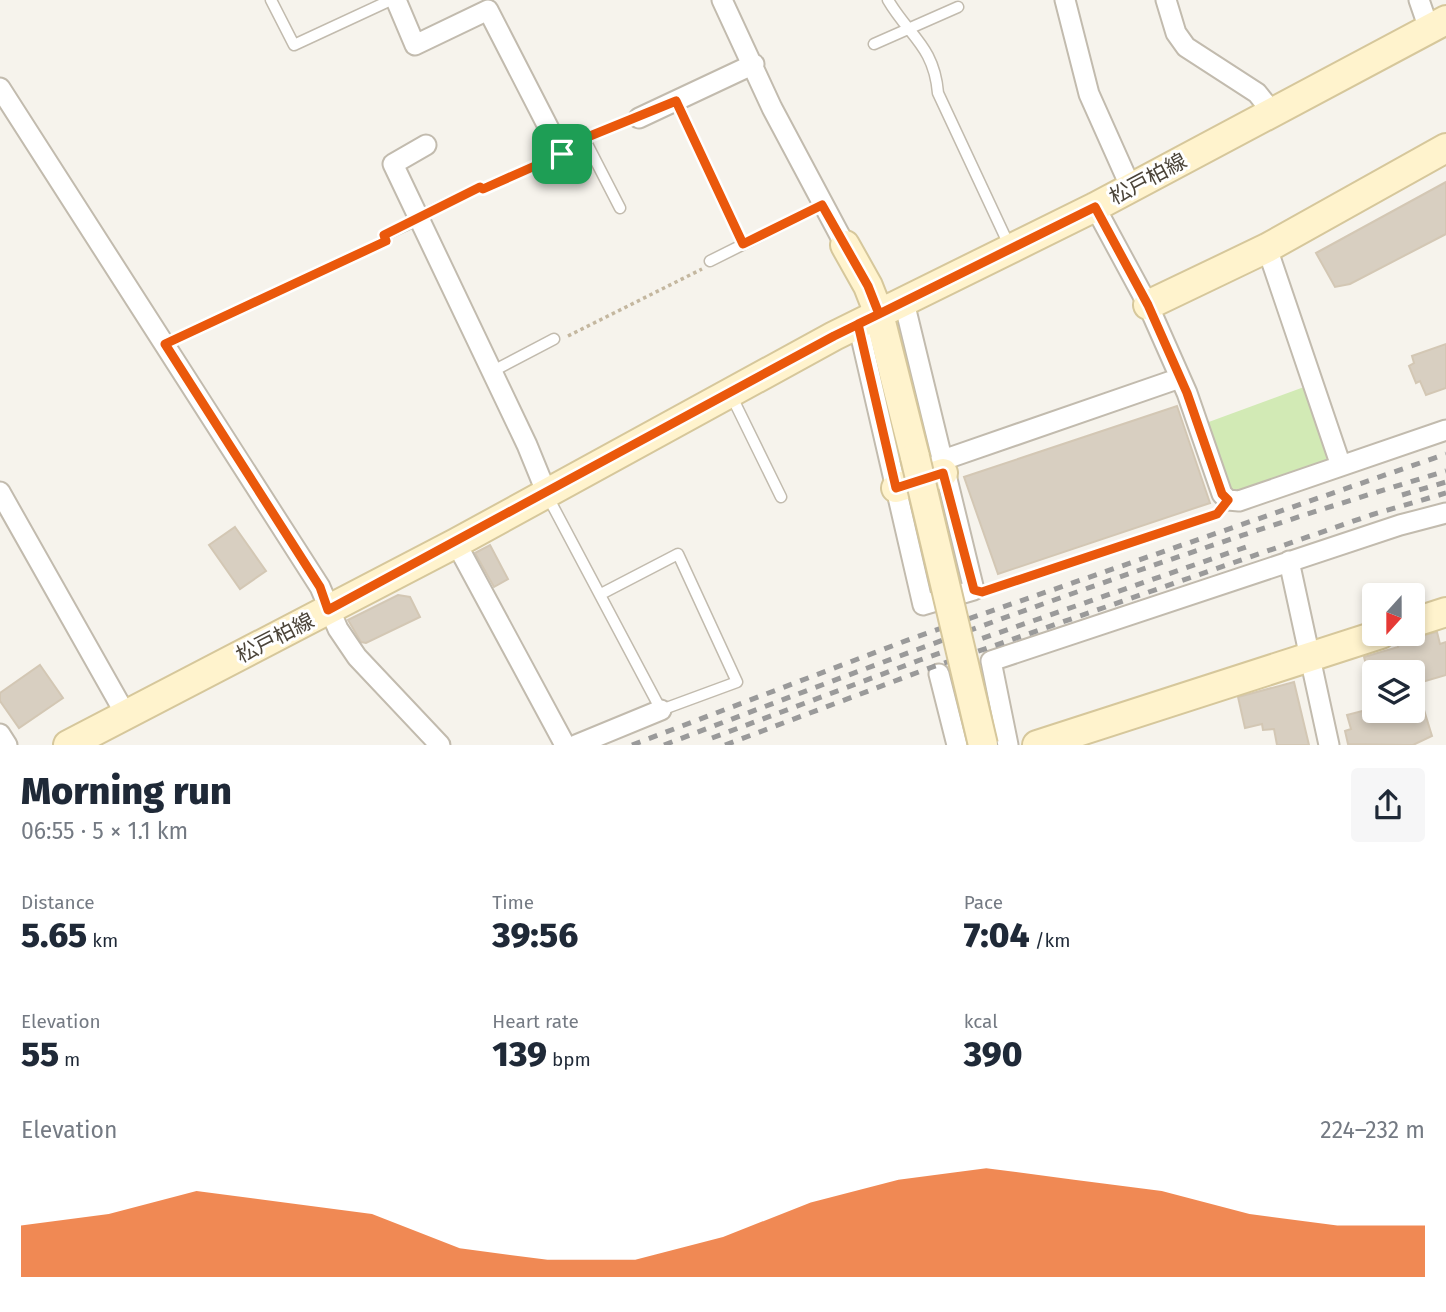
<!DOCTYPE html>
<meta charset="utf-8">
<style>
body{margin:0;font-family:"Fira Sans","Noto Sans JP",sans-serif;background:#f6f6f7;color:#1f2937;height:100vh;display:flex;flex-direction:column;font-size:26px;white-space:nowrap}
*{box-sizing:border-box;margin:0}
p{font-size:23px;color:#747a83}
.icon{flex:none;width:38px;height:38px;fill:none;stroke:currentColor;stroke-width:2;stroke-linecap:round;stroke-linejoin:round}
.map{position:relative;height:745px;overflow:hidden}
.side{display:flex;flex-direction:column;background:#fff;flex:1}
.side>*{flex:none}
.needle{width:46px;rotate:201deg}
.fabs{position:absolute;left:1362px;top:583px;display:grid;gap:14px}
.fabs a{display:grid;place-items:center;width:63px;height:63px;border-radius:7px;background:#fff;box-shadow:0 4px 10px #0003;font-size:35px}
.pin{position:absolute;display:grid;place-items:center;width:60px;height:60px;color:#fff;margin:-30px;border-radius:14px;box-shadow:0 4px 10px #0006}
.round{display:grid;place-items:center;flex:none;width:74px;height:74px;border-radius:7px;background:#f6f6f7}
.head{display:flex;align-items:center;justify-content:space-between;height:119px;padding:0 21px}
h1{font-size:38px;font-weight:800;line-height:52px}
.figures{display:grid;grid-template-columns:repeat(3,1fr);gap:10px;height:119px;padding:7px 21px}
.figures div{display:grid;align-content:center}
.figures b{font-size:35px;font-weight:800}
.figures small{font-size:19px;font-weight:400}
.figures p{font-size:19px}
.chart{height:196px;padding:14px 21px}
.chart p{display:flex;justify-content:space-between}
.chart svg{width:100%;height:126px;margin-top:7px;fill:#ea580c;opacity:.7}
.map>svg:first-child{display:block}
.green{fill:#d2eab5}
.building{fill:#d8cfc1;stroke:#d3c7b4;stroke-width:2}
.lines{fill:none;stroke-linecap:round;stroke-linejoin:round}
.lane-casing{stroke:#c2bbae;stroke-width:13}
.street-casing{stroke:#c2bbae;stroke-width:23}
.secondary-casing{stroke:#d6c79b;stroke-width:32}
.path{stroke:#c4b79f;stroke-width:3.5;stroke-dasharray:3.5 3.5;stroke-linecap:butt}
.lane{stroke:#fff;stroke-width:10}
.street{stroke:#fff;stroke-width:19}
.secondary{stroke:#fff3cd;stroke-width:28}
.rail{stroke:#9a9a9a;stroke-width:5;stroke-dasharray:9 9;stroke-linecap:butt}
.secondary-bridge-casing{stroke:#d6c79b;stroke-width:32;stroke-linecap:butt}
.secondary-bridge{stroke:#fff3cd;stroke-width:28}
.route-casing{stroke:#fff;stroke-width:14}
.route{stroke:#ea580c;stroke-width:9}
.labels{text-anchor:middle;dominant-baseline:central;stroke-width:6;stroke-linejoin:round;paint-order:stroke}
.street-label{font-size:21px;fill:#4b4439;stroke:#fff}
</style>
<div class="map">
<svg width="1446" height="745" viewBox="0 0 1446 745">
<rect width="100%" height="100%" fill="#f6f3ec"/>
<path class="green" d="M 1304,387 L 1328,457 L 1325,465 L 1237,495 L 1229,490 L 1206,423 Z"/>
<path class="building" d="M 1446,182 L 1446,234 L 1350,284 L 1335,287 L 1316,253 Z
M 1446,344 L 1446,388 L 1426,395 L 1420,381 L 1416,383 L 1409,366 L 1414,363 L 1412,356 Z
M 1177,406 L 1210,503 L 998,574 L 964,477 Z
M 235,527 L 266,571 L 240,589 L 209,545 Z
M 490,545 L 508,579 L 494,587 L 475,553 Z
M 398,595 L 410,597 L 420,617 L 366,643 L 361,642 L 348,620 Z
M 1437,632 L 1440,644 L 1446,642 L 1446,675 L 1412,685 L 1412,672 L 1368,672 L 1364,657 L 1398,647 L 1397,641 Z
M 40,665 L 63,698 L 19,728 L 0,701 L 0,693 Z
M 1294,682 L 1309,745 L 1277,745 L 1274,729 L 1263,730 L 1262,724 L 1245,728 L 1238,697 Z
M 1374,708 L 1424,710 L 1432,736 L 1413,745 L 1348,744 L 1345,731 L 1351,729 L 1347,715 Z"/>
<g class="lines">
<g class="lane-casing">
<path id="lane" d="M 271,0 L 294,45 L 391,0
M 888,0 C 909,36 934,46 938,93 L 1009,245
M 874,44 L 958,7
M 676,101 L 743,244
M 551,160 L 586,142 L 620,208
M 419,217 L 480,187
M 384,235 L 419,219
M 710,261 L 822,205
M 493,371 L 554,339
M 731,395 L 781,497
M 548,497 L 661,710 L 737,682 L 678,554 L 601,594"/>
</g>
<g class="street-casing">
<path id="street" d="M 396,0 L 415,45 L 488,10 L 562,154
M 722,0 L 772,108 L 845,245
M 1065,0 L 1089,94 L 1131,188
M 1166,0 L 1176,33 L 1186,47 L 1257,93 L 1273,113
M 1419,0 L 1429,29
M 0,88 L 320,587 L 338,629 L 357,657 L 440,745
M 639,118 L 754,64
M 426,145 L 393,164 L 527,445 L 547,494
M 1095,207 L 1148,305 L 1187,393 L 1222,494 L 1228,500 L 1239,501 L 1446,430
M 1267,248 L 1341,466
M 858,324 L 923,605 L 974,590 L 904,302
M 940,461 L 1180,378
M 0,492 L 126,715
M 456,543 L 565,745
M 1289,561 L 1329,745
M 939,674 L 957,745
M 0,734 L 7,745
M 576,745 L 661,710
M 1008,745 L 991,661 L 1400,525 L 1446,513"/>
</g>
<g class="secondary-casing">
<path id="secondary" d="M 845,245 L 868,286 L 879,314 L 915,457
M 1148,305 L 1267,248 L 1446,148
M 896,488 L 943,473
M 1412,623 L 1446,612
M 68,745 L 456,543 L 834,336 L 1095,207 L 1446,20
M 1037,745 L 1381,634"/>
</g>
<path class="path" d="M 595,134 L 623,121
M 494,184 L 537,163
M 568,336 L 702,269
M 179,338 L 375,246
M 992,588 L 1217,513"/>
<use href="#lane" class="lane"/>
<use href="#street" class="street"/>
<use href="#secondary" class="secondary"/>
<path class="rail" d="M 1402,495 L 1446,482
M 712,738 L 920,660 L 1246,547
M 632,745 L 913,638 L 1446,454
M 664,745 C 922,646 1182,550 1446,471
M 725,745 L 924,670 L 1371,515 L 1446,493"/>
<g class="secondary-bridge-casing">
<path id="secondary-bridge" d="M 915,457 L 983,745"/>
</g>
<use href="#secondary-bridge" class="secondary-bridge"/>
</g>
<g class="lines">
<g class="route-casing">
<path id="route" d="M 562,154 L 483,189 L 480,187 L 384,235 L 386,241 L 165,344 L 320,587 L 328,610 L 834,336 L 879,314 L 1095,207 L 1148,305 L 1187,393 L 1222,494 L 1228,500 L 1217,514 L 982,592 L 974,590 L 943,473 L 896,488 L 858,324 L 879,314 L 868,286 L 822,205 L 743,244 L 676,101 L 590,136 L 562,154"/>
</g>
<use href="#route" class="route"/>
</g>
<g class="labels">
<g class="street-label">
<text transform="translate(1148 179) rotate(-28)">松戸柏線</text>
<text transform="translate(275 638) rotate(-27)">松戸柏線</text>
</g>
</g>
</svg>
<div class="fabs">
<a><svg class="needle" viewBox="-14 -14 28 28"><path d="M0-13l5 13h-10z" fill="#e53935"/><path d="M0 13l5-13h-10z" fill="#747a83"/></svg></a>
<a><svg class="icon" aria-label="layers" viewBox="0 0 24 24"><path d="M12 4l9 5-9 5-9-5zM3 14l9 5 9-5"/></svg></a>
</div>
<div class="pin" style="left:562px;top:154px;background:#1e9e55"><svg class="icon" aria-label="arrive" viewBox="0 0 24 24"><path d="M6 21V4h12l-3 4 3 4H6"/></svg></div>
</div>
<section class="side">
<div class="head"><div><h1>Morning run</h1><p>06:55 · 5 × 1.1 km</p></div><a class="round"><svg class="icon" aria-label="share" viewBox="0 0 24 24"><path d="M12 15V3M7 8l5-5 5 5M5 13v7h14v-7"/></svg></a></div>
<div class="figures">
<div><p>Distance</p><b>5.65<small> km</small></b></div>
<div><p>Time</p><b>39:56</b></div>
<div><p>Pace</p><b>7:04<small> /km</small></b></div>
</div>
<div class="figures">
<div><p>Elevation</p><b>55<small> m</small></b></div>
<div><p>Heart rate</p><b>139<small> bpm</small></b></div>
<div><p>kcal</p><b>390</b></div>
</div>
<div class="chart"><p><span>Elevation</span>224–232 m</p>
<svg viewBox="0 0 160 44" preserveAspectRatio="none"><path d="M0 44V26L10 22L20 14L30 18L40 22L50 34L60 38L70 38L80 30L90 18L100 10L110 6L120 10L130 14L140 22L150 26L160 26V44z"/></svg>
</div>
</section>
